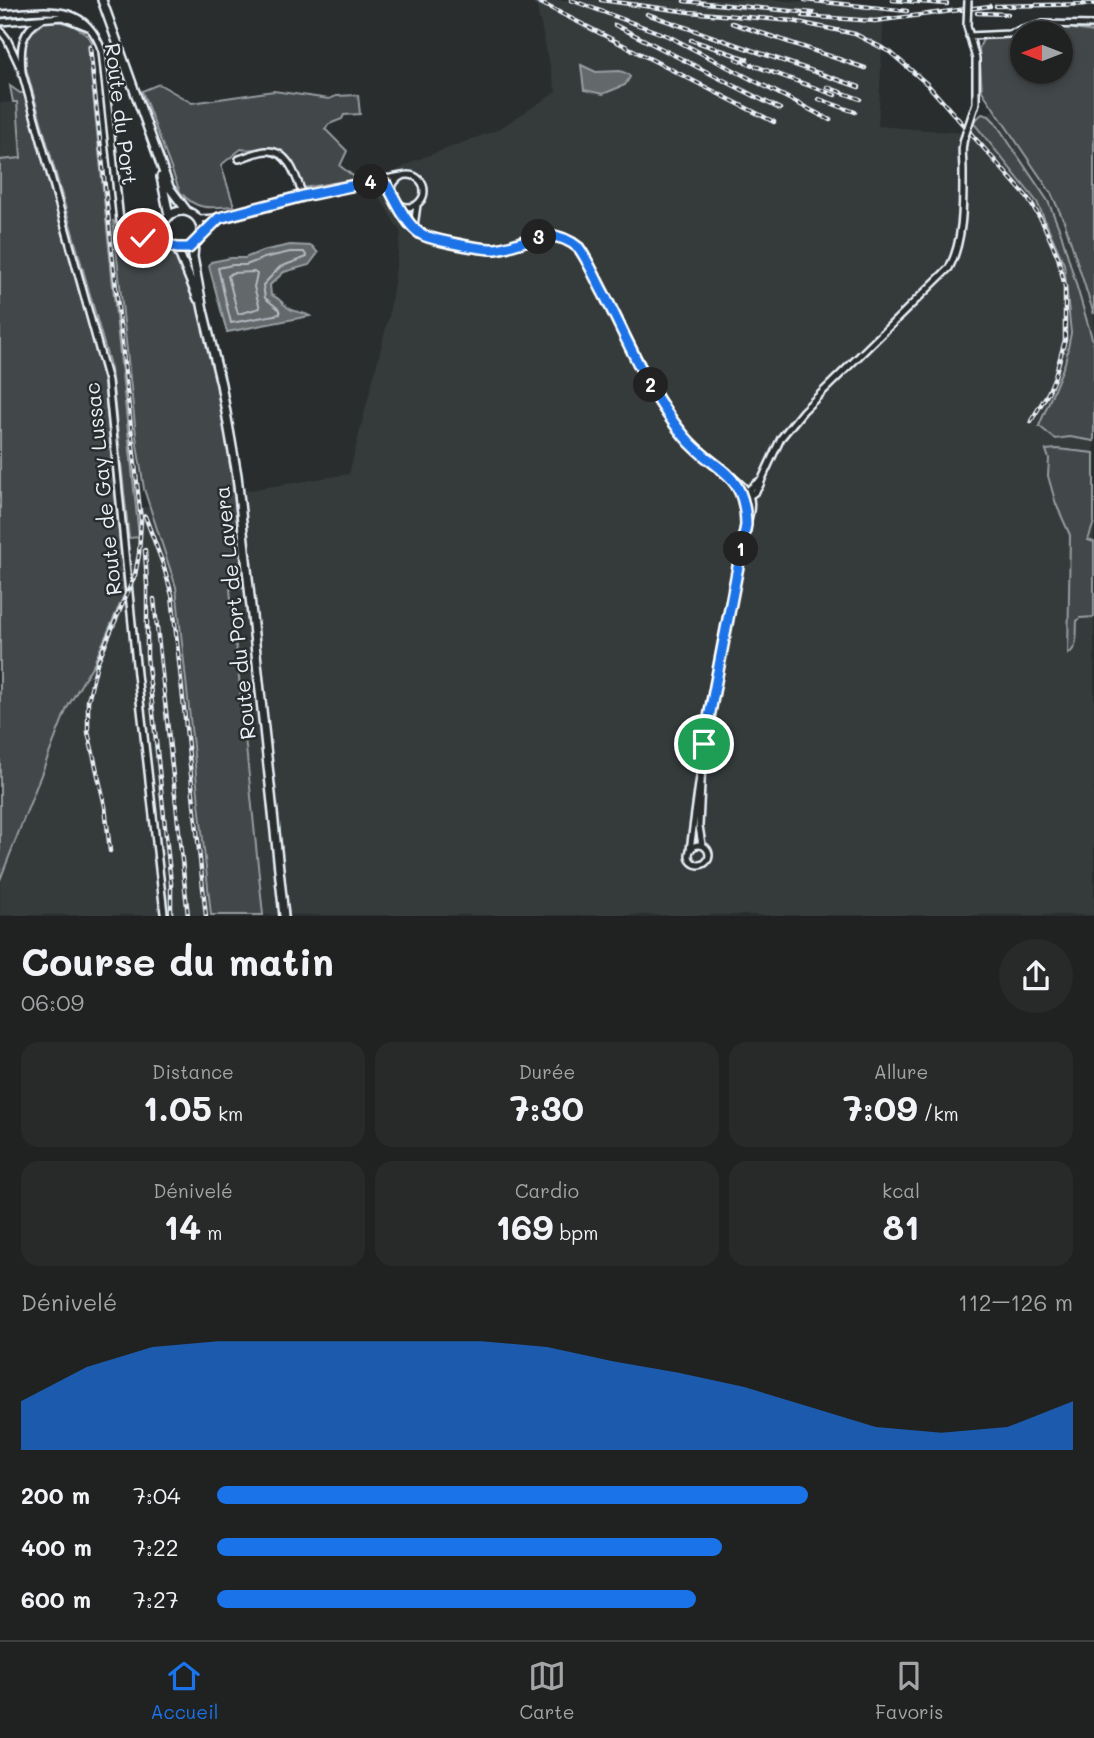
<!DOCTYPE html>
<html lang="fr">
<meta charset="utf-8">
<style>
body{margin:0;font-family:Mali,sans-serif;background:#282a2a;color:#f1f3f6;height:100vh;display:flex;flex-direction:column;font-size:26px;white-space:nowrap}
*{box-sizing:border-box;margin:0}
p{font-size:23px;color:#a2a4a5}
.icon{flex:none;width:38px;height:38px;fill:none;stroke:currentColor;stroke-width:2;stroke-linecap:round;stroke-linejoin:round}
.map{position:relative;height:916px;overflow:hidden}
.sheet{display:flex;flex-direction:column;background:#202222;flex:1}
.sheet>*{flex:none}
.needle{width:46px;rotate:270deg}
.buttons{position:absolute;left:1010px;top:21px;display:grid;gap:14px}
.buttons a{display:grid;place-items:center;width:63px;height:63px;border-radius:50%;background:#202222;box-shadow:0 4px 10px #0003,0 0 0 2px #3d3f40;font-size:35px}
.pin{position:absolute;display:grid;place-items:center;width:60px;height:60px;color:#fff;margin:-30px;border:4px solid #fff;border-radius:50%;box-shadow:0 2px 7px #0007}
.km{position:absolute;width:35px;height:35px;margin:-18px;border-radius:50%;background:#222;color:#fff;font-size:19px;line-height:35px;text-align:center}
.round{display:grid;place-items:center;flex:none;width:74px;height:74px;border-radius:37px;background:#282a2a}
.overview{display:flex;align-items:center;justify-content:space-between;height:119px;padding:0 21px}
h1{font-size:38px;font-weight:800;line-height:52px}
.stats{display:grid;grid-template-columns:repeat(3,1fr);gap:10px;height:119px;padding:7px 21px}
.stats div{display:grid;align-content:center;border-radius:18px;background:#282a2a;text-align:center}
.stats b{font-size:35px;font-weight:800}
.stats small{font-size:19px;font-weight:400}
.stats p{font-size:19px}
.chart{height:196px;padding:14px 21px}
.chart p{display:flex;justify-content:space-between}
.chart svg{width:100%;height:126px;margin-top:7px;fill:#1a73e8;opacity:.7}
ul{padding:0 21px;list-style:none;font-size:23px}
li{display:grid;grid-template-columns:112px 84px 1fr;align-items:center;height:52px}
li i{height:18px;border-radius:9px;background:#1a73e8}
.menu{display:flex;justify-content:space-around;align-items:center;height:98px;border-top:2px solid #3d3f40;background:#202222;font-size:19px;color:#a2a4a5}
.menu a{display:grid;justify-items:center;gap:4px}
.menu .on{color:#1a73e8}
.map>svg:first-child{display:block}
.built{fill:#363a3b}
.green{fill:#424648;stroke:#959ca0;stroke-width:2}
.water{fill:#63686b;stroke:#989fa3;stroke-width:2}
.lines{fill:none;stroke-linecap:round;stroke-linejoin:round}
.shore{stroke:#b3bac0;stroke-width:2}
.street-casing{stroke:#e8f1f8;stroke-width:10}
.secondary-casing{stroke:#e8f1f8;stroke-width:12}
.street{stroke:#2a2d2e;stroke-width:5}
.secondary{stroke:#2a2d2e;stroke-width:7}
.rail-casing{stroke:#e8f1f8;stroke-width:4.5}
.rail{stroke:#2a2d2e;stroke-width:2;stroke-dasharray:5;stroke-linecap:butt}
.street-bridge-casing{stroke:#e8f1f8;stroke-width:10;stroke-linecap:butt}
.street-bridge{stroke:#2a2d2e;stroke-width:5}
.route-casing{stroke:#fff;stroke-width:14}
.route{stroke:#1a73e8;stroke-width:9}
.labels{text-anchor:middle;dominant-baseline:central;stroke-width:5;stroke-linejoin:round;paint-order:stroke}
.street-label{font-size:21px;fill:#e8f1f8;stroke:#2a2d2e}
</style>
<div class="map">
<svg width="1094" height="916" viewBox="0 0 1094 916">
<rect width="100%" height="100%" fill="#2a2d2e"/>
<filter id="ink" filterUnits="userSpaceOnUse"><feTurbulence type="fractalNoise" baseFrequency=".0143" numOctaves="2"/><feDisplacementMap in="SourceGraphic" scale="14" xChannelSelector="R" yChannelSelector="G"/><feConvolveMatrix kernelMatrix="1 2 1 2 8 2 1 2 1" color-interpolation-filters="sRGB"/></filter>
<g filter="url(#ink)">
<path class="built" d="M 529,0 L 776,0 L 884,9 L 878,126 L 962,133 L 994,109 L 981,87 L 981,41 L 1008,38 L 1022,33 L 1022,72 L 1060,72 L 1060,33 L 1022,33 L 1039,27 L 1072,27 L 1074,29 L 1094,32 L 1094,915 L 0,915 L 0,785 L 113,512 L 349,474 L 389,316 L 401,233 L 372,185 L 414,161 L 499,129 L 556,92 L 537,8 Z
M 17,102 L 21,159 L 0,160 L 0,103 Z"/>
<path class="green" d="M 45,21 C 66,20 82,26 93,43 L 88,45 L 139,537 L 129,538 L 111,369 L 26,68 C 24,48 25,29 45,21 Z
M 1039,27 L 1072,27 L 1074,29 L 1094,32 L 1094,314 L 1064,221 L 1051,193 L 982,91 L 979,48 L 983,39 L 1008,38 L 1022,33 L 1022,72 L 1060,72 L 1060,33 L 1022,33 Z
M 159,84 L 192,103 L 274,91 L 329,99 L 336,96 L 358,95 L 360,114 L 344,115 L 342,119 L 329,124 L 325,129 L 347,151 L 340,166 L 357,179 L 303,188 C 295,169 287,146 263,148 C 255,148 248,151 241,149 L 221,165 L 234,206 C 210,208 197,211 180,192 L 142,91 Z
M 10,86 L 20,93 L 24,93 L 104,381 L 125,593 L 94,663 L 67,708 L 0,880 L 0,160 L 21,158 L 17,102 L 13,102 Z
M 982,114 L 989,116 L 995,122 L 1048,201 L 1061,233 L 1094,345 L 1094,441 L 1070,437 L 1055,439 L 1039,426 L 1065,363 L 1071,333 L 1064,264 L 1037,202 L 973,122 Z
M 113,220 C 128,251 166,234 179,259 C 194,286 202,319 209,350 C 227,428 236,507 244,587 L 230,589 L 263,915 L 211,915 L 176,587 L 144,489 L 137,444 Z
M 1057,449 L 1094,453 L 1094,522 L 1088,540 L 1094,542 L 1094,617 L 1080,618 L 1077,621 C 1076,632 1079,648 1068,654 L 1070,535 L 1056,504 L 1048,476 L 1049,459 L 1046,450 Z"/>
<path class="water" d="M 581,65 L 596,72 L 620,71 L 628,74 L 630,77 L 625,85 L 603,94 L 584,90 Z
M 290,245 L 312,246 L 318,253 L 309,265 L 284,272 L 270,285 L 271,295 C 281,298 283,306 292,310 C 299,313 304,312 310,316 L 227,332 L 209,266 L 211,262 L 231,258 L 245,258 L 262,251 Z"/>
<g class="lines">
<path class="shore" d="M 290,252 L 304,252 L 307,257 L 280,267 L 263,285 L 265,298 L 280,310 L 280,314 L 231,323 L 218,268 L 232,265 L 246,265 L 264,258 Z
M 254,272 L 257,274 L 254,287 L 260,308 L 238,314 L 228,276 L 232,273 Z"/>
<g class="street-casing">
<path id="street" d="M 0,14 C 45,11 85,0 102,51 L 120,221 C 133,241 150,238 171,245
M 42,19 C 20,31 20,49 22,72 L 108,381 L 137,674 L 164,913
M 0,22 L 63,17 L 88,27
M 967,26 L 976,59 L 976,103 L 969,124
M 0,30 L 7,39 L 20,67
M 969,36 L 1009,34 L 1043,24 L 1094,25
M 239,159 C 248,156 257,152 266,151 C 289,149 297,179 303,196
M392 191a16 16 0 1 1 32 0a16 16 0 1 1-32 0Z
M 391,192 L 384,183 L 375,181 L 402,176
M 398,205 L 414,226 L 417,205
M 219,218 L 303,196 L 375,181
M 199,219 L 219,218 L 201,234
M 414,226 C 423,237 435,238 448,241 C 462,244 477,249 491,249 C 525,248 555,217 583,253 L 652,387 L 673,421 L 689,441 L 730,476
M 141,235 L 163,226
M 762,479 L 781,438 L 803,411 L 949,268 C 964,240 963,202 963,170 C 963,156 960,147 966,133
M 744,498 C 754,494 759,490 762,479 C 755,485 747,489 744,498 L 746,525 C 755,502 752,490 730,476 L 744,498
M 702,762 L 709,709 L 746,525
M689 855a10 10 0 1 1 20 0a10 10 0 1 1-20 0Z
M 690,850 L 702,762 L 699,826 L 702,845"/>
</g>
<g class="secondary-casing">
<path id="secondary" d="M 102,0 L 169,187 L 187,211
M 161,177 L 169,215
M163 230a19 19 0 1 1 38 0a19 19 0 1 1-38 0Z
M 194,245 L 193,257 L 203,310 L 221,384 L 237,475 L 284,916
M 177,248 L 198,299"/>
</g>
<use href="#street" class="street"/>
<use href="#secondary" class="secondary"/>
<g class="rail-casing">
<path id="rail" d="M 535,0 L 774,122
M 571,0 L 668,36 L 830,120
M 601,0 L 689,12 L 793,21 L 855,34 L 890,52 L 927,84 L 1027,197 L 1042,221 L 1058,257 L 1065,287 L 1065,340 L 1055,376 L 1048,393 L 1031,421
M 805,0 L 907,11
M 892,0 L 947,4
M 684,1 L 813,13
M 996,6 L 1094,4
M 977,13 L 1008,14
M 647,14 L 859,87
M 803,16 L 875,21 L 990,6
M 732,23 L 865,68
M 615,25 L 780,109
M 691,40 L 747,59
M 90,47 L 141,520 L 139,554 L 135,575 L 97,663 L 88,701 L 88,732 L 105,806 L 110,851
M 736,59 L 835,95
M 827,87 L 860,99
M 819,99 L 855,112
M 145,516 L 163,564 L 172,595 L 206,916
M 145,550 L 147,585 L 147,656 L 171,883 L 171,916
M 154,599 L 188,916"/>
</g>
<use href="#rail" class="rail"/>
<g class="street-bridge-casing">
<path id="street-bridge" d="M 967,26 L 968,0
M 966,133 L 969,124"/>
</g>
<use href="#street-bridge" class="street-bridge"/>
</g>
</g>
<g class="lines" filter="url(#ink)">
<g class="route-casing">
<path id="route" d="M 143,238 L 177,248 L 189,248 L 219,218 L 303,196 L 375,181 L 387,185 C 396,200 405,224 421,234 C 430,240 485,250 496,249 C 528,244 549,223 579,248 C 589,262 596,280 605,296 C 629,343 650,396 685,437 C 715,473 745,469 746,525 L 704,744"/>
</g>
<use href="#route" class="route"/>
</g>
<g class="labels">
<g class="street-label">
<text transform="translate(122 114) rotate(83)">Route du Port</text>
<text transform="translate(102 489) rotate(-96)">Route de Gay Lussac</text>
<text transform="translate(234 613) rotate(-96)">Route du Port de Lavera</text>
</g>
</g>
</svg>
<div class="buttons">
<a><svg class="needle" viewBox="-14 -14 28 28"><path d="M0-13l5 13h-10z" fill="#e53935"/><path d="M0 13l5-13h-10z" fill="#a2a4a5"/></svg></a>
</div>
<div class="pin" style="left:704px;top:744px;background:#1e9e55"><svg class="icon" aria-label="arrive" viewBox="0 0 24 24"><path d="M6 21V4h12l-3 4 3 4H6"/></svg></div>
<div class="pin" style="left:143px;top:238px;background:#d93025"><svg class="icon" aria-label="check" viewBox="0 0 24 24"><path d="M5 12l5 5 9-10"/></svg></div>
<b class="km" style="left:741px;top:549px">1</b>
<b class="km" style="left:651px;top:385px">2</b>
<b class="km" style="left:539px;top:237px">3</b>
<b class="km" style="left:371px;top:182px">4</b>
</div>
<section class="sheet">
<div class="overview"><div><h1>Course du matin</h1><p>06:09</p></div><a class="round"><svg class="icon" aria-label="share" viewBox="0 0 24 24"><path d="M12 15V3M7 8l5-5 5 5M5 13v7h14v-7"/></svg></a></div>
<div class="stats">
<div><p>Distance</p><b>1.05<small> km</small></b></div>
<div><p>Durée</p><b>7:30</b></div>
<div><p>Allure</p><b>7:09<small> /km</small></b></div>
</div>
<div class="stats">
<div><p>Dénivelé</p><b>14<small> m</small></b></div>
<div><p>Cardio</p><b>169<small> bpm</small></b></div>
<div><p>kcal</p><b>81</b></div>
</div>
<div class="chart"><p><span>Dénivelé</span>112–126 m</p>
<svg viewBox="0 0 160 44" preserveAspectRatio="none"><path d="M0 44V27L10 15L20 8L30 6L40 6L50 6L60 6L70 6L80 8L90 13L100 17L110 22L120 29L130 36L140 38L150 36L160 27V44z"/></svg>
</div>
<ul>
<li><b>200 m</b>7:04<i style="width:69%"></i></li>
<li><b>400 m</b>7:22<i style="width:59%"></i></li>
<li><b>600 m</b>7:27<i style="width:56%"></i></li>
</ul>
</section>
<nav class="menu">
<a class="on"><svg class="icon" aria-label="home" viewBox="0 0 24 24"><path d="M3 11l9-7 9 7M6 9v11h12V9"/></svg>Accueil</a>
<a><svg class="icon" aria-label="map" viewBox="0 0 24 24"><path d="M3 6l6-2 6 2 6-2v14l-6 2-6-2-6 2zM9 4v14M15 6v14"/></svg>Carte</a>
<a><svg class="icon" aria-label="saved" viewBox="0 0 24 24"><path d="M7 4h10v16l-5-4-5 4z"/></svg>Favoris</a>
</nav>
